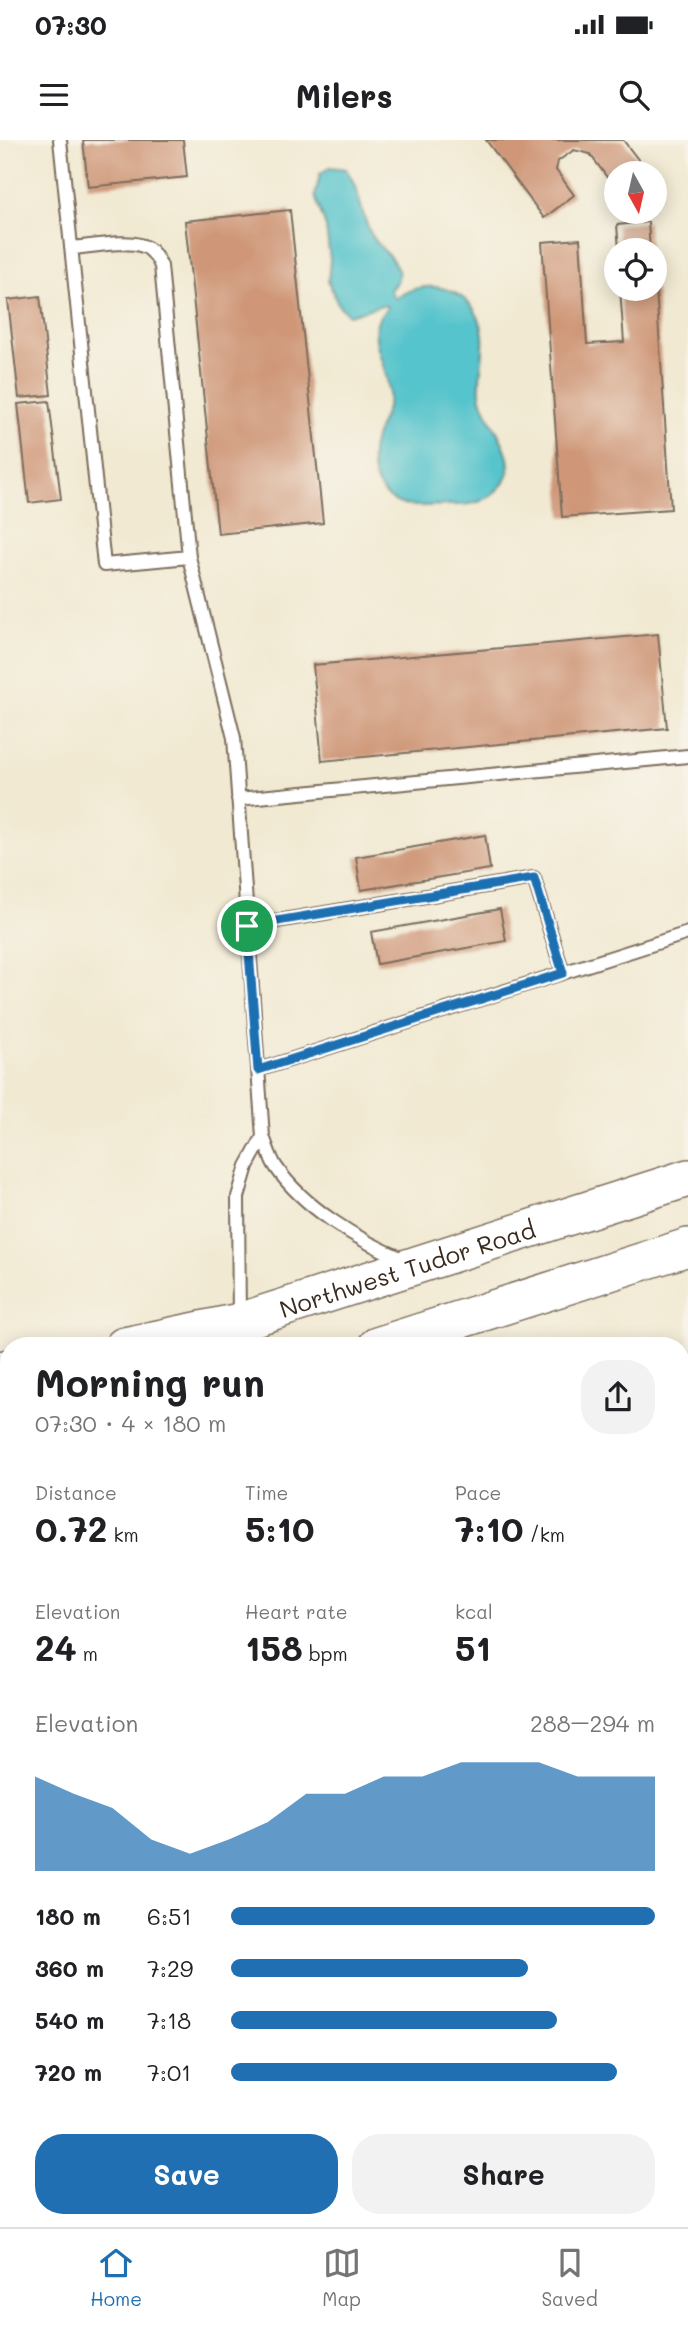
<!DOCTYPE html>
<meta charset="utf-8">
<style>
body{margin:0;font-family:Mali,sans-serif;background:#f2f2f2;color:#202124;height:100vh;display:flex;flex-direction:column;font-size:26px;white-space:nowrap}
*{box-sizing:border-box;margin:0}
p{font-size:23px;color:#757577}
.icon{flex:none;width:38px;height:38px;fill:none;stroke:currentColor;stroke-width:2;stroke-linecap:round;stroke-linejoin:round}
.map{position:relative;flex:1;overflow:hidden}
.sheet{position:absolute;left:0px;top:1197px;width:690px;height:891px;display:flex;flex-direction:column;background:#fff;border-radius:28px 28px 0 0;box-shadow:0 4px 18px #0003}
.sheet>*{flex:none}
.needle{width:46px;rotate:172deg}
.buttons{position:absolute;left:604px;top:21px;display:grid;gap:14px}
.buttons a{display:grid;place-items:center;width:63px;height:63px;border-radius:50%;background:#fff;box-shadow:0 4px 18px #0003;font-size:35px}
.pin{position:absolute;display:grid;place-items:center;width:60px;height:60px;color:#fff;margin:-30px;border:4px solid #fff;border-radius:50%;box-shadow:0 2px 7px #0007}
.round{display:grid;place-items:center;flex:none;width:74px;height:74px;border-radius:28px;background:#f2f2f2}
.headline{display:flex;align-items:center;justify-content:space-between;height:119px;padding:0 35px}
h1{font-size:38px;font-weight:700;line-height:52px}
.metrics{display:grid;grid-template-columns:repeat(3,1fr);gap:10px;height:119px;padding:7px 35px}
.metrics div{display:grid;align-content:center}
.metrics b{font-size:35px;font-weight:700}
.metrics small{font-size:19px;font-weight:400}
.metrics p{font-size:19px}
.chart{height:196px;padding:14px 35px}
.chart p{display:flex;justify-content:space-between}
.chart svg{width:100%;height:126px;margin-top:7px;fill:#1f6fb2;opacity:.7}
.action{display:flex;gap:14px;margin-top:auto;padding:14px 35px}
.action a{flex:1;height:80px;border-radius:28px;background:#1f6fb2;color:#fff;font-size:28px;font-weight:700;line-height:80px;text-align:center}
.action a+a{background:#f2f2f2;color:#202124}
ul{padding:0 35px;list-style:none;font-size:23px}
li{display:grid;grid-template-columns:112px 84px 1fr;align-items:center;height:52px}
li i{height:18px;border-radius:9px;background:#1f6fb2}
.status{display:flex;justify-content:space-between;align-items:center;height:49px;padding:0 35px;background:#fff;direction:ltr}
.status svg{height:19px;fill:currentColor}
header{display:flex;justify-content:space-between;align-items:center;height:91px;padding:0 35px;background:#fff;font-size:32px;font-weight:700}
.tab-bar{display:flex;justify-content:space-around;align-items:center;height:98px;border-top:2px solid #e0e0e0;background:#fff;font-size:19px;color:#757577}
.tab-bar a{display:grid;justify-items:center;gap:4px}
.tab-bar .current{color:#1f6fb2}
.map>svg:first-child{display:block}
.water{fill:#57c4cc;stroke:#497775;stroke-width:2}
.building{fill:#cf9778}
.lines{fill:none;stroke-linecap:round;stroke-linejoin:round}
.lane-casing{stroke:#7b6d5d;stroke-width:16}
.street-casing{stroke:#7b6d5d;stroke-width:28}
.secondary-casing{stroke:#7b6d5d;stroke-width:40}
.lane{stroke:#fff;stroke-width:12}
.street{stroke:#fff;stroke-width:24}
.secondary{stroke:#fff;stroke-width:37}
.route-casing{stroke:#fff;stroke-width:14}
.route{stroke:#1f6fb2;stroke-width:9}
.labels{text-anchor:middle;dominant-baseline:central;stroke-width:5;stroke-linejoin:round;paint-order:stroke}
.street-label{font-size:24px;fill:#3b2a1e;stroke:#f7f3e8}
</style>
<div class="status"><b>07:30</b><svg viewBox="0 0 49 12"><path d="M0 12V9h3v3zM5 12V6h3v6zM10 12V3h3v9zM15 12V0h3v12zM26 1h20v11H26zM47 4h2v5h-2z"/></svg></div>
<header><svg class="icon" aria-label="menu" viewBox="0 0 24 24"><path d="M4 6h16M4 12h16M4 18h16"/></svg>Milers<svg class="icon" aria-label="search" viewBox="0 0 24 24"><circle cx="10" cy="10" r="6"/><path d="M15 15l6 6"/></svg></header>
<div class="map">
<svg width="688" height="2087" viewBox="0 0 688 2087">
<rect width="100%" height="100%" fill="#f7f3e8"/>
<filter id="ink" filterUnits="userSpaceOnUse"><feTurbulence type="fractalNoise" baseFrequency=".0143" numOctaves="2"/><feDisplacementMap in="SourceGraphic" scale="14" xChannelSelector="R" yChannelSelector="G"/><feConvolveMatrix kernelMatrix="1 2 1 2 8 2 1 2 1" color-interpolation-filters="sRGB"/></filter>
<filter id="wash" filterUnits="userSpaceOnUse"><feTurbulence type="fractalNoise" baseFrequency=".00686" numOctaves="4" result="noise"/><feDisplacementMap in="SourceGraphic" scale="28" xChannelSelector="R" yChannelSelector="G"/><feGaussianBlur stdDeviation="1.57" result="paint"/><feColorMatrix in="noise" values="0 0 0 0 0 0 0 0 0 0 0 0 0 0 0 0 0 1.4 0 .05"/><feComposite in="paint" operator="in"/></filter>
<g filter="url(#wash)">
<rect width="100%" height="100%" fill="#f1e9d2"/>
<path class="water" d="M 330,27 L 346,29 C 360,49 360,74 372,96 C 379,108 394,117 398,131 C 400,139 395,144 390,150 L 395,158 C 403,154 411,149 419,148 C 451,141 480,164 483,195 C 485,215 478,234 480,254 C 484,282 530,322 497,350 C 480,365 471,365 449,365 C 434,365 415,368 401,364 C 373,354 367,322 375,298 C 380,282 390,269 389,252 C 389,231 369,201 378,180 C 379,176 385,171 388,167 L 382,165 L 349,175 L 339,166 L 328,141 L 330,120 L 326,87 L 315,56 L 320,34 Z"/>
<g id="blocks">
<path class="building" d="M 83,0 L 183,0 L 187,37 L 88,47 Z
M 486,0 L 623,0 L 643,26 L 633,33 L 616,33 L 614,47 L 590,14 L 574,10 L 558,21 L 556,30 L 574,55 L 544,78 Z
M 290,70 L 323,383 L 218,394 L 185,81 Z
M 648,82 L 650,110 L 619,110 L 617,85 Z
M 580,99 L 587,204 L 624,202 L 620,149 L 656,149 L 671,369 L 562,377 L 542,102 Z
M 40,156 L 51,255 L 19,258 L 8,160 Z
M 49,261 L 61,359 L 29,363 L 18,264 Z
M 658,494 L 667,588 L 322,621 L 313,525 Z
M 485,695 L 490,729 L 361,750 L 356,717 Z
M 500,769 L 506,801 L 377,824 L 371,792 Z
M 41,2079 L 484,2079 L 490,2087 L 31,2087 Z"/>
</g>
</g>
<g filter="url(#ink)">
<use href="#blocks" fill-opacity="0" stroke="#7b6d5d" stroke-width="2"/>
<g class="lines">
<g class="lane-casing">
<path id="lane" d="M 60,0 L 104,425 L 189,417 L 234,598 L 263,997 C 267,1006 270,1018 276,1027 C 303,1067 359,1101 403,1119
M 71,108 C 90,107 126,99 143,106 C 152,109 157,117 161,126 L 189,417
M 238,659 L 688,616
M 247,786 L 534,738 L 563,833
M 258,930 L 688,793
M 239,1180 L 238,1057 L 247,1026 L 263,997
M 0,1612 L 9,1622
M 0,1983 L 9,1975
M 669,2079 L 677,2087"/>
</g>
<g class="street-casing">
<path id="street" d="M 681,1895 L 688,1902"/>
</g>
<g class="secondary-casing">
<g id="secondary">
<path id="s1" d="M 124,1206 L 239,1182 L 688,1038"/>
<path d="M 377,1206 L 688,1107"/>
<path d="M 0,1230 L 9,1228"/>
<path d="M 0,1291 L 9,1289"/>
</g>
</g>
<use href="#lane" class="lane"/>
<use href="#street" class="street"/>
<use href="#secondary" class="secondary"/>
</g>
</g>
<g class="lines" filter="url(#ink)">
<g class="route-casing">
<path id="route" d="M 534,738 L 563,833 L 258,930 L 247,786 Z"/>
</g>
<use href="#route" class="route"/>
</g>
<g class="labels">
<g class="street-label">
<text stroke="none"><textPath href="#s1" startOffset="294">Northwest Tudor Road</textPath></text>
</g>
</g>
</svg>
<div class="buttons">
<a><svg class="needle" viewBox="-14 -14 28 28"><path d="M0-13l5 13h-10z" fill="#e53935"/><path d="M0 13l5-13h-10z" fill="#757577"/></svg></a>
<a><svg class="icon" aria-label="locate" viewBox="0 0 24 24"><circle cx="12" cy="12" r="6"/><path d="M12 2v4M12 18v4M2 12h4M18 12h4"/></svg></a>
</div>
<div class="pin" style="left:247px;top:786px;background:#1e9e55"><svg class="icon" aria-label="arrive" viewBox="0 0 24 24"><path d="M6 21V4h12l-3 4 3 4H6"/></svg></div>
<section class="sheet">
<div class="headline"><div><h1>Morning run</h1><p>07:30 · 4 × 180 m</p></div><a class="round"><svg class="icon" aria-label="share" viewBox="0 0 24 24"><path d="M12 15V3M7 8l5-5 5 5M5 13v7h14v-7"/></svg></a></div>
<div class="metrics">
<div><p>Distance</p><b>0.72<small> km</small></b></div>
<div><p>Time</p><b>5:10</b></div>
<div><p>Pace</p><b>7:10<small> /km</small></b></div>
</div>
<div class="metrics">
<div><p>Elevation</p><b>24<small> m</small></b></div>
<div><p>Heart rate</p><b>158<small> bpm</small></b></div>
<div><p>kcal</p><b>51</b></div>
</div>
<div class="chart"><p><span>Elevation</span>288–294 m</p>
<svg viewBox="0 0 160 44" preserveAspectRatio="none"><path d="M0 44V11L10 17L20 22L30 33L40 38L50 33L60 27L70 17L80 17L90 11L100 11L110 6L120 6L130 6L140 11L150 11L160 11V44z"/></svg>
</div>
<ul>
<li><b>180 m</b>6:51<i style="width:100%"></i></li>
<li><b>360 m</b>7:29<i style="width:70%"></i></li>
<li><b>540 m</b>7:18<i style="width:77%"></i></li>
<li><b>720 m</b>7:01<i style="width:91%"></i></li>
</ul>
<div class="action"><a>Save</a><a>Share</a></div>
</section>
</div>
<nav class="tab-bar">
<a class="current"><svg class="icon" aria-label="home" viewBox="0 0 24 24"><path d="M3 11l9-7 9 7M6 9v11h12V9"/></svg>Home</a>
<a><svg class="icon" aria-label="map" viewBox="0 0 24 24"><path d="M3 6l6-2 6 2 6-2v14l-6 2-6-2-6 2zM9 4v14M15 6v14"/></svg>Map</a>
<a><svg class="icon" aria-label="saved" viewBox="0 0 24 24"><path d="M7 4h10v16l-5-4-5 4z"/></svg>Saved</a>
</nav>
